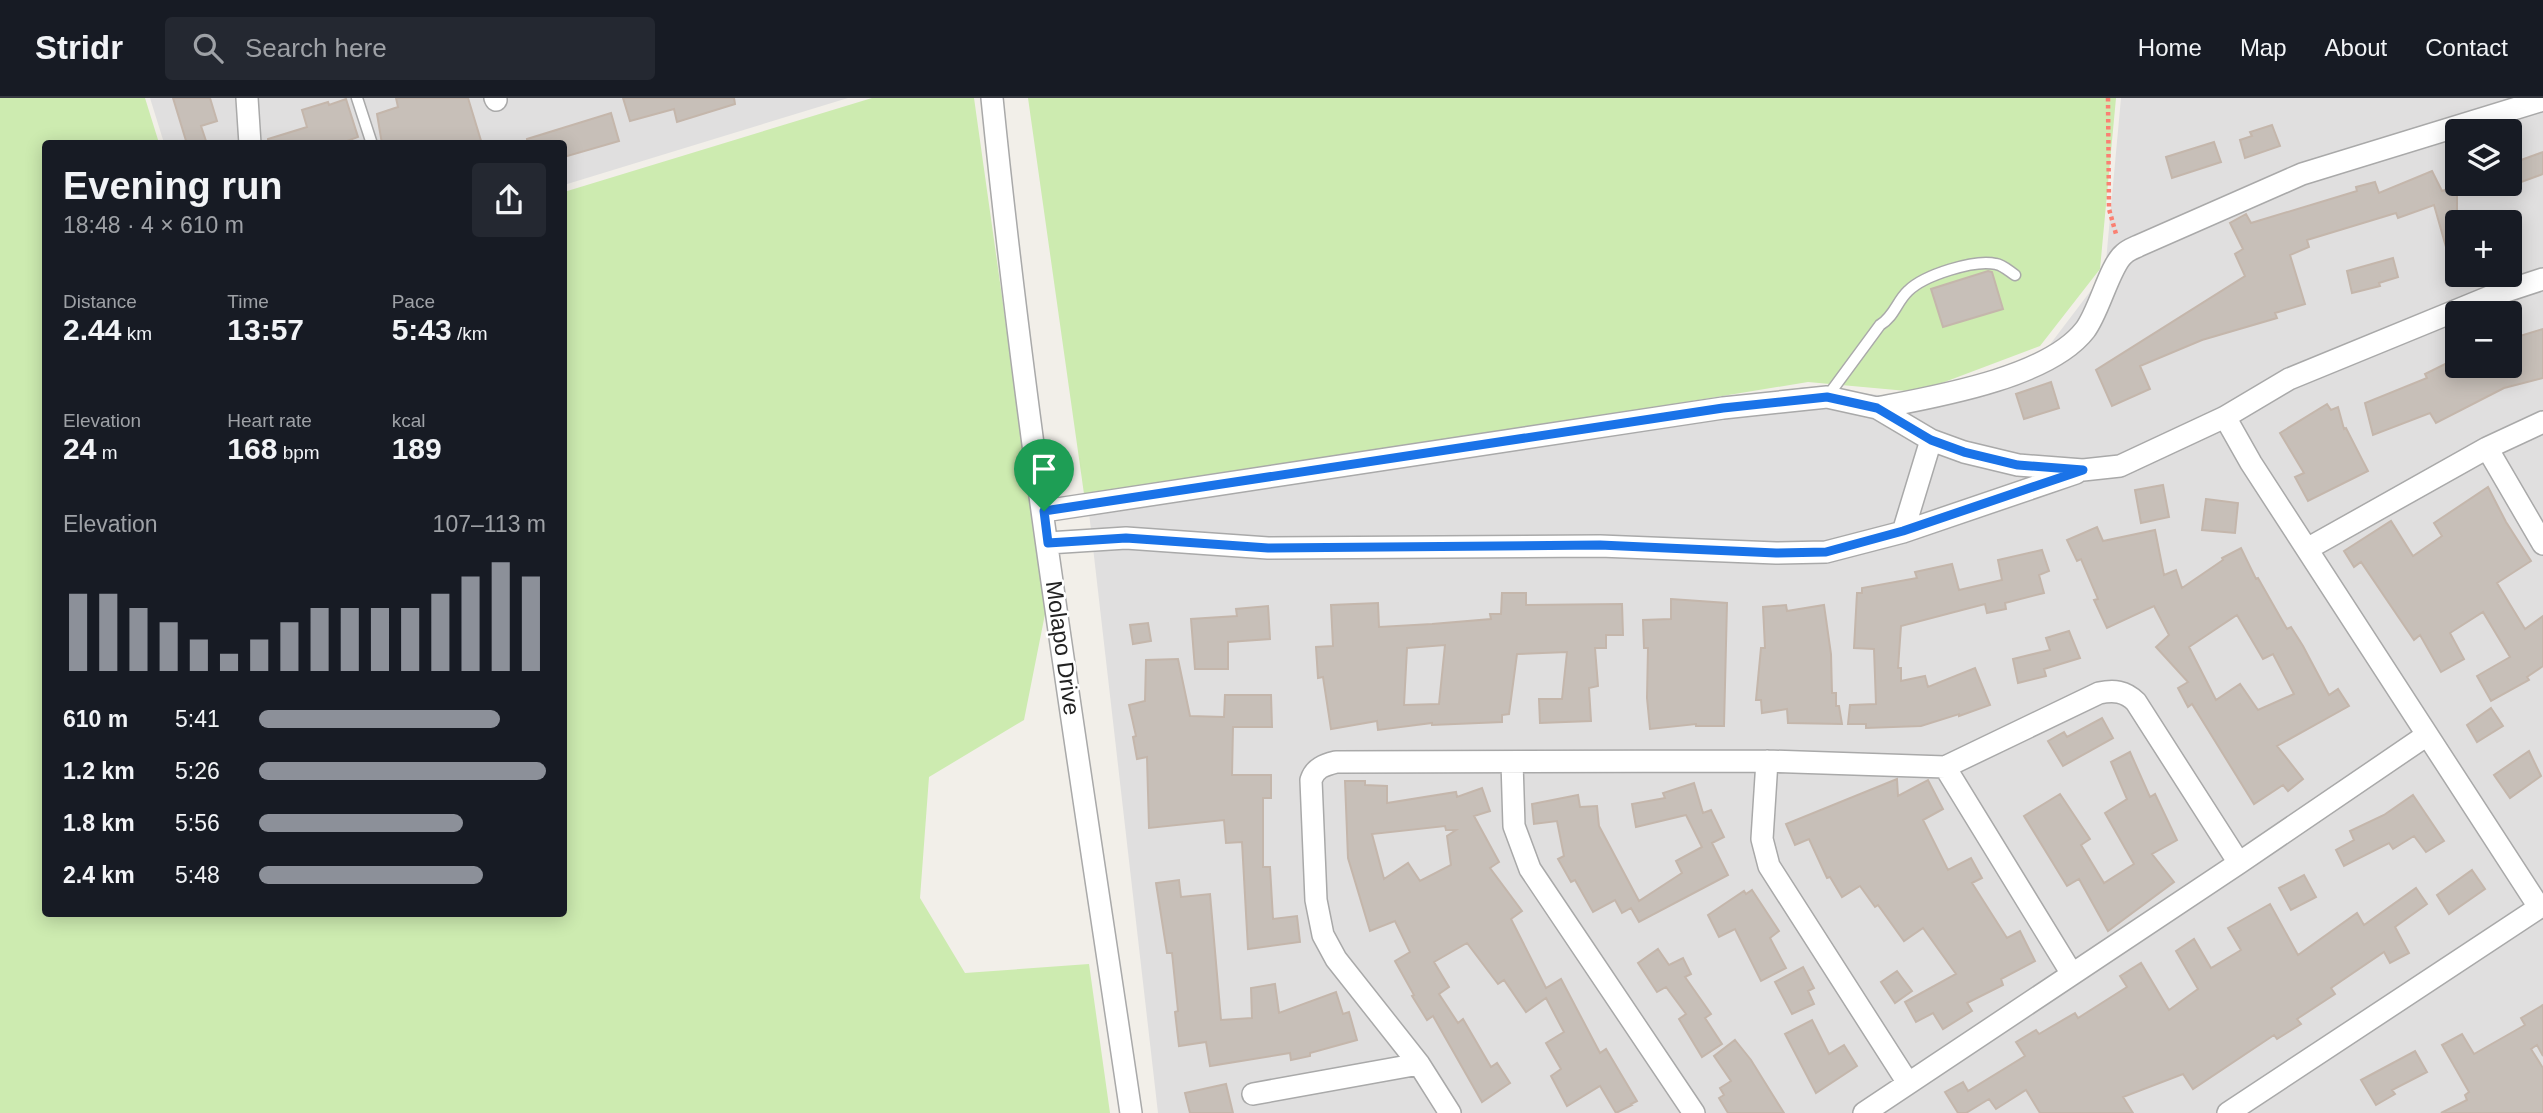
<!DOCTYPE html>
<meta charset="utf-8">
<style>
body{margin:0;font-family:Arial,sans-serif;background:#242831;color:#f1f3f6;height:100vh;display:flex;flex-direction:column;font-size:26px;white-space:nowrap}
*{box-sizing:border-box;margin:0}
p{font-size:23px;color:#9ea1a6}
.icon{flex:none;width:38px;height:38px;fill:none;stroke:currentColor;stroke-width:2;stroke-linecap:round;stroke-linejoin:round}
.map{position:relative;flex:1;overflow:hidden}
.sheet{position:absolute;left:42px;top:42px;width:525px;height:777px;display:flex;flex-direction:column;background:#171b24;border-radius:7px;box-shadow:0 4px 18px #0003}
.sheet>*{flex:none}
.controls{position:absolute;left:2445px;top:21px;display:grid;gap:14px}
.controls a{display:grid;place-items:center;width:77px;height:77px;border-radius:7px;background:#171b24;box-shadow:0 4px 18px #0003;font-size:35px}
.pin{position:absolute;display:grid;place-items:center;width:60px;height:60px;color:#fff;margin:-72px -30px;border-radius:50% 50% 50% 0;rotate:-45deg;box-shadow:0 0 7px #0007}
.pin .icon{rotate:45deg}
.round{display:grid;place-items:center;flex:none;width:74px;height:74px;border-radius:7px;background:#242831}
.headline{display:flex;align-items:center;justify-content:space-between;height:119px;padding:0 21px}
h1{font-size:38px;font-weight:700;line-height:52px}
.figures{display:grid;grid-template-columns:repeat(3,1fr);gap:10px;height:119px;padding:7px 21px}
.figures div{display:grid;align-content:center}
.figures b{font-size:30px;font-weight:700}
.figures small{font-size:19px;font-weight:400}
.figures p{font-size:19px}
.chart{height:196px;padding:14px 21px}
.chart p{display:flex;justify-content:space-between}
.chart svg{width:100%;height:126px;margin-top:7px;stroke:#8c9099;stroke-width:6}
ul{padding:0 21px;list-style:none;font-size:23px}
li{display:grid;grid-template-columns:112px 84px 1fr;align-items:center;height:52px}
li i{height:18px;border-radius:9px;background:#8c9099}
header{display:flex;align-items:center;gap:42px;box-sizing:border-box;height:98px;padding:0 35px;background:#171b24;border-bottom:2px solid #363941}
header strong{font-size:33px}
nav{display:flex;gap:38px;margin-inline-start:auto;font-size:24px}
.search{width:490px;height:63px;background:#242831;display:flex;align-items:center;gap:18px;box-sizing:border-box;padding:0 24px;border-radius:7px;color:#9ea1a6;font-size:26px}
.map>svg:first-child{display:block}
.residential{fill:#e0dfdf;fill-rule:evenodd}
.grass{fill:#cdebb0}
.building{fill:#c7bfb8;stroke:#c4b6ab;stroke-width:2;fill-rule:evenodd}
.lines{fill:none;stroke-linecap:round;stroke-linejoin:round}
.service-casing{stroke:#a9a9a9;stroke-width:13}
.minor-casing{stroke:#a9a9a9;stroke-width:24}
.path{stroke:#fa8072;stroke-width:4.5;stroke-dasharray:3.5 3.5;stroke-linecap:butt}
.service{stroke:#fff;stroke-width:10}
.minor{stroke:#fff;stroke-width:21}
.route-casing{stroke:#fff;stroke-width:14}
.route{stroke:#1a73e8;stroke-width:9}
.labels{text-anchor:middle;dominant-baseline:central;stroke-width:5;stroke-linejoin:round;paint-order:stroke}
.street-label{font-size:23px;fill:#222;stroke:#fff}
</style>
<header>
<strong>Stridr</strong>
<div class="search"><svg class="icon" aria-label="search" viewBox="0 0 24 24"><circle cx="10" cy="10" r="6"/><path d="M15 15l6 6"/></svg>Search here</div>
<nav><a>Home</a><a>Map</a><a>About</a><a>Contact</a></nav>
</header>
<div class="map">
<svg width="2543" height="1015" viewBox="0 0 2543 1015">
<rect width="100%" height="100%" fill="#f2efe9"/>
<path class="residential" d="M 150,0 L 848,0 L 564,87 L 564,46 L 164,45 Z
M 2121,0 L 2543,0 L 2543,1015 L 1158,1015 L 1088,406 L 1805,289 L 1916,301 L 2045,253 L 2105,174 ZM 2457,33 L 2510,33 L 2510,86 L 2457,86 ZM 2457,124 L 2510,124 L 2510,177 L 2457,177 ZM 2457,215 L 2510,215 L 2510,268 L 2457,268 Z"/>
<path class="grass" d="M 0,0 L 145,0 L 159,45 L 46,46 L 46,816 L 564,816 L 564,94 L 872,0 L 974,0 L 1046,511 L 1024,622 L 929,679 L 920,800 L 965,875 L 1089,866 L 1110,1015 L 0,1015 Z
M 1028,0 L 2116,0 L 2100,171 L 2040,248 L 1918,294 L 1808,284 L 1085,403 Z"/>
<path class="building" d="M 173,0 L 210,0 L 217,23 L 201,28 L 207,46 L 187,46 Z
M 396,0 L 468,0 L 482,46 L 382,46 L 377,16 L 398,9 Z
M 623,0 L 734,0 L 735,6 L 677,24 L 674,11 L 630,23 Z
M 346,1 L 358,39 L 339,46 L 268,46 L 268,41 L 307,29 L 302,12 L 328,4 L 329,7 Z
M 611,15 L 619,43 L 564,59 L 564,46 L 528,46 L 527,41 Z
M 2272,27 L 2280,48 L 2245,60 L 2240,42 L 2252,38 L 2250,34 Z
M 2214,44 L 2221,64 L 2172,80 L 2166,59 Z
M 2543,54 L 2543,76 L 2510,88 L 2510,66 Z
M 2432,73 L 2442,93 L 2457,88 L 2457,169 L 2452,170 L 2434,107 L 2398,120 L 2396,115 L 2307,142 L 2309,149 L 2290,157 L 2305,206 L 2275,215 L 2277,220 L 2202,242 L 2140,268 L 2150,291 L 2112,308 L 2096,272 L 2245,178 L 2235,156 L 2243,151 L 2230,125 L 2246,116 L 2251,125 L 2357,93 L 2356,89 L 2375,84 L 2379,95 Z
M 2393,160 L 2398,179 L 2379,185 L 2380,188 L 2352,195 L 2347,173 Z
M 1988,173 L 1992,174 L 2003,211 L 1943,229 L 1931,191 Z
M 2543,231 L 2543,280 L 2504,290 L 2436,325 L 2430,315 L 2373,337 L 2365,305 L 2427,280 L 2425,276 L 2457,260 L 2457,268 L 2470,268 L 2473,275 L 2492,268 L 2510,268 L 2510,241 Z
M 2051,284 L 2059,310 L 2024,321 L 2016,296 Z
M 2327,306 L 2331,312 L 2338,309 L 2344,331 L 2346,330 L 2368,373 L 2308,403 L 2295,379 L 2304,375 L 2280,335 Z
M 2163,387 L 2169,419 L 2141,425 L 2135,392 Z
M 2488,389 L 2506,424 L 2531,463 L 2497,485 L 2525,531 L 2543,518 L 2543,568 L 2527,579 L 2529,582 L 2491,603 L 2477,578 L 2510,559 L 2483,514 L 2450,535 L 2464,561 L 2441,574 L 2420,537 L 2414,542 L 2361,464 L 2354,469 L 2344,453 L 2391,423 L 2413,458 L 2442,438 L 2434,425 Z
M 2206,401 L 2238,405 L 2235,435 L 2202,432 Z
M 2097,429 L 2103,443 L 2155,432 L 2164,477 L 2176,472 L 2182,490 L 2223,462 L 2222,460 L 2241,450 L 2256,481 L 2258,480 L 2287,531 L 2291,529 L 2303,548 L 2329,597 L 2338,591 L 2349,608 L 2277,648 L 2303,681 L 2288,693 L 2283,687 L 2254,706 L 2192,606 L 2188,609 L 2178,590 L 2188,584 L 2156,549 L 2169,537 L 2154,508 L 2107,530 L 2094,502 L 2098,501 L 2081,461 L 2077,463 L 2067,442 ZM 2237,517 L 2263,561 L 2273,556 L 2294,596 L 2258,612 L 2240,586 L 2216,602 L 2189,549 Z
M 2042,452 L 2049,473 L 2039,477 L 2044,495 L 2005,505 L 2006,511 L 1987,515 L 1985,506 L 1901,528 L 1898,570 L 1901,570 L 1901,583 L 1925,578 L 1928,589 L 1975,570 L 1990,607 L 1959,618 L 1959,616 L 1921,628 L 1866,630 L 1866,626 L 1848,626 L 1850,607 L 1876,606 L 1874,551 L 1854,550 L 1857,495 L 1862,495 L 1862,490 L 1917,480 L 1915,474 L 1952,466 L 1959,492 L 2002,482 L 1998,462 Z
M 1502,495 L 1526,495 L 1526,507 L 1622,506 L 1623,537 L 1606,537 L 1606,550 L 1595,550 L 1598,588 L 1589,590 L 1591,623 L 1540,625 L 1539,601 L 1562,601 L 1567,554 L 1517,556 L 1509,616 L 1502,617 L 1502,624 L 1432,627 L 1432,625 L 1378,632 L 1377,623 L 1331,631 L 1323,579 L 1318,580 L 1316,549 L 1333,548 L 1331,507 L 1378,505 L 1379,529 L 1432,526 L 1491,521 L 1490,516 L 1501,516 ZM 1445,547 L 1439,606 L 1404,607 L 1407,550 Z
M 1671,501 L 1727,505 L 1724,628 L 1696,628 L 1696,626 L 1650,631 L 1647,600 L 1648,550 L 1644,550 L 1643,522 L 1671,521 Z
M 1786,507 L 1787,513 L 1824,507 L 1831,556 L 1832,595 L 1836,595 L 1836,608 L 1839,608 L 1842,626 L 1788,625 L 1787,611 L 1762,615 L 1761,602 L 1756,602 L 1761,550 L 1765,550 L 1763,509 Z
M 1268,508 L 1270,541 L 1228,544 L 1228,571 L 1195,571 L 1191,521 L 1237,518 L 1236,511 Z
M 1148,525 L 1151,543 L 1133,546 L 1130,527 Z
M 2069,533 L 2080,560 L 2044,571 L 2046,578 L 2018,585 L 2013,561 L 2050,552 L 2046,540 Z
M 1178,561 L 1190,618 L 1224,619 L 1225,597 L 1271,597 L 1272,629 L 1233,629 L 1232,677 L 1271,677 L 1271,700 L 1263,700 L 1263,769 L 1270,769 L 1273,821 L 1297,818 L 1300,844 L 1248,851 L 1242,744 L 1226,745 L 1224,722 L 1149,730 L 1147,659 L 1137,661 L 1133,639 L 1136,638 L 1129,607 L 1145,603 L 1146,562 Z
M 2491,610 L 2503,628 L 2477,644 L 2467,627 Z
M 2102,620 L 2113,640 L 2063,668 L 2048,643 L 2064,634 L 2067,639 Z
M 2529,653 L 2541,678 L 2510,700 L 2494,677 Z
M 2130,654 L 2150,699 L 2155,696 L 2177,742 L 2152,756 L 2174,784 L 2108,833 L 2079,781 L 2067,788 L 2024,718 L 2060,696 L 2090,741 L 2081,747 L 2104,785 L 2134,766 L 2105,715 L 2127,701 L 2111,664 Z
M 1897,681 L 1898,698 L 1928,682 L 1943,711 L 1923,722 L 1948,772 L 1971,760 L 1982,780 L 1972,785 L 2007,840 L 2020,833 L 2035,863 L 2001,881 L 2003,887 L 1967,905 L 1972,913 L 1943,931 L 1933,915 L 1916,924 L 1905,904 L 1956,876 L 1923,830 L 1904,843 L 1878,807 L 1875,809 L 1860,788 L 1842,799 L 1830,779 L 1827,780 L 1809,741 L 1795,747 L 1786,726 Z
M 1345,683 L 1365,683 L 1365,687 L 1387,688 L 1387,705 L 1456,694 L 1457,699 L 1482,690 L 1490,713 L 1474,718 L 1499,764 L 1490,770 L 1522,813 L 1511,821 L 1546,890 L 1561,881 L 1600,955 L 1606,951 L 1637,1003 L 1631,1006 L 1632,1007 L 1616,1015 L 1600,988 L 1567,1008 L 1551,978 L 1561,971 L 1546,945 L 1564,934 L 1546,900 L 1526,914 L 1504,882 L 1498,886 L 1467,845 L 1434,864 L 1449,889 L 1439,896 L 1458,925 L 1463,921 L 1491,969 L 1497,965 L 1510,985 L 1482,1004 L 1433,918 L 1427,922 L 1412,898 L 1414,897 L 1395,863 L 1410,854 L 1395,823 L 1370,833 L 1348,760 ZM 1445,728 L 1446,732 L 1456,732 L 1447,738 L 1451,767 L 1420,783 L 1408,765 L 1384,781 L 1372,736 Z
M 1694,685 L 1703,715 L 1711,712 L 1724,739 L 1712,745 L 1728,777 L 1639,824 L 1631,810 L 1622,815 L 1615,802 L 1593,814 L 1575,782 L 1571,784 L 1558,761 L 1564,758 L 1557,723 L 1534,726 L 1532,706 L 1578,697 L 1580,709 L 1597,708 L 1599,728 L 1639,803 L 1682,775 L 1676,763 L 1702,749 L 1686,717 L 1636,729 L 1632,706 L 1665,700 L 1663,695 Z
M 2413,697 L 2444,743 L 2426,754 L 2414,738 L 2393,751 L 2389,745 L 2344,768 L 2336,752 L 2354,742 L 2350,733 L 2384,717 Z
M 2472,772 L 2485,791 L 2449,816 L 2437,797 Z
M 2304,777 L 2316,799 L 2291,812 L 2279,790 Z
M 1179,782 L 1181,799 L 1210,796 L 1221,922 L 1252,920 L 1251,890 L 1275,886 L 1279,915 L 1336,894 L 1343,916 L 1349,914 L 1357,942 L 1310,955 L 1310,958 L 1291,962 L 1290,955 L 1210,968 L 1206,944 L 1179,948 L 1175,914 L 1178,913 L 1172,855 L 1167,855 L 1156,785 Z
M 2416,790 L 2427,806 L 2395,829 L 2409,855 L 2390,865 L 2384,854 L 2331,890 L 2335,896 L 2297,921 L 2301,926 L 2277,941 L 2274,937 L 2193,991 L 2183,976 L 2123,999 L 2133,1015 L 2040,1015 L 2026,992 L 1996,1011 L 1989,1001 L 1966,1015 L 1958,1015 L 1945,994 L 1963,984 L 1968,993 L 2025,958 L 2016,944 L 2036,932 L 2039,936 L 2075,915 L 2078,920 L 2127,889 L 2120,878 L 2141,865 L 2169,912 L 2198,891 L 2176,853 L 2194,841 L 2211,870 L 2241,852 L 2228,830 L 2270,806 L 2298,857 L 2357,815 L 2364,827 Z
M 1752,792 L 1779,833 L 1770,840 L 1786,870 L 1761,883 L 1735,831 L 1719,839 L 1708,817 L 1744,793 L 1746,796 Z
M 1658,851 L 1669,867 L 1683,860 L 1691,876 L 1685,879 L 1711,916 L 1705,920 L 1722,946 L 1702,959 L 1679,921 L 1686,916 L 1666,889 L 1657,894 L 1638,865 Z
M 1803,869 L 1814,890 L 1808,893 L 1814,906 L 1792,916 L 1775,884 Z
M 1897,873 L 1912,893 L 1895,905 L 1881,884 Z
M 2543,907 L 2543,958 L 2537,947 L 2531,951 L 2543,970 L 2543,1015 L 2441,1015 L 2467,1002 L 2465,997 L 2469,994 L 2442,947 L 2462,936 L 2474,956 L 2525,927 L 2521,920 Z
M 1812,922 L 1829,956 L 1844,947 L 1857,968 L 1816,995 L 1785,936 Z
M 1735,942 L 1751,962 L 1784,1015 L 1728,1015 L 1719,1000 L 1724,997 L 1720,990 L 1731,983 L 1714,958 Z
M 2415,953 L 2427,974 L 2392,992 L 2395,996 L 2376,1007 L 2361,982 Z
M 1226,986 L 1233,1015 L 1190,1015 L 1185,995 Z"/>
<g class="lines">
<g class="service-casing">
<path id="service" d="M 357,0 L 372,46
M 1827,299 L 1880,227 C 1894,219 1897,203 1908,193 C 1924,177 1975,161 1996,166 C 2003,167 2010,174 2015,177"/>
</g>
<g class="minor-casing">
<path id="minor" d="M 247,0 L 250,46
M 495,0 L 496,2
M 992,0 C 1026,340 1081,677 1131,1015
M 1877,310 C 1934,299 2048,280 2085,232 C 2099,214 2110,167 2124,156 C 2128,152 2134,150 2138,148 L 2302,76 L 2543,2
M 2225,319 L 2251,365 L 2539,809
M 2487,350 L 2543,446
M 1044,413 L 1723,310 L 1827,299 L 1877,310 L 1931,342 L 1964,354 L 2018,367 L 2083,372 L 2120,368 L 2225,319 L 2289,281 L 2494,197 L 2543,181
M 1903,434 L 1931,342
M 1048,445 L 1126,440 L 1268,450 L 1600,448 L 1776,455 L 1826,454 L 1903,434 L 2076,375
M 2307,451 L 2487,350 L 2543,324
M 1767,663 L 1762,741 L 1769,768 L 1908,985
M 1512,664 L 1514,728 L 1530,771 L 1694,1015
M 1945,669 L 2072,876
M 1253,996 L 1419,966
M 1450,1015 L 1419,966 L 1336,861 L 1323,837 L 1316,802 L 1311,682 C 1315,670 1324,667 1336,664 L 1767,663 L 1945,669 L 2099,595 C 2114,592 2125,593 2136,604 L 2239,765
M 1864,1015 L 2239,765 L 2427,637
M 2228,1015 L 2543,807"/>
</g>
<path class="path" d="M 2108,0 L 2109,111 L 2116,136"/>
<use href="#service" class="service"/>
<use href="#minor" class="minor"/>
</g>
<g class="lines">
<g class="route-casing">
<path id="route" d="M 1827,299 L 1877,310 L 1931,342 L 1964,354 L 2018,367 L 2083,372 L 1903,433 L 1826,454 L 1776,455 L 1600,447 L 1268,450 L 1126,440 L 1048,445 L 1044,413 L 1723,310 Z"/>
</g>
<use href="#route" class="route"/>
</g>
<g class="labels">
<g class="street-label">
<text transform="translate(1063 550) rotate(82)">Molapo Drive</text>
</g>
</g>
</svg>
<div class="controls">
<a><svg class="icon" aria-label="layers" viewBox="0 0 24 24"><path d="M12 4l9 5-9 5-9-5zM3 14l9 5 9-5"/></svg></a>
<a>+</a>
<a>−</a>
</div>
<div class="pin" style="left:1044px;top:413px;background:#1e9e55"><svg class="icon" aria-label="arrive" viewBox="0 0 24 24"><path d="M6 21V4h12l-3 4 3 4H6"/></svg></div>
<section class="sheet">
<div class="headline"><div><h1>Evening run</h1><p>18:48 · 4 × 610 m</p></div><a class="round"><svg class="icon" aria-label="share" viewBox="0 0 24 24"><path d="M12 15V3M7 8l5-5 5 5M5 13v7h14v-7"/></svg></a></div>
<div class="figures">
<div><p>Distance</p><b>2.44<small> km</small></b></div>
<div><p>Time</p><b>13:57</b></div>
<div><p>Pace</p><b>5:43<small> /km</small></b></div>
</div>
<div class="figures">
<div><p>Elevation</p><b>24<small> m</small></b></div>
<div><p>Heart rate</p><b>168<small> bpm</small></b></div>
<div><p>kcal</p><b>189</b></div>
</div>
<div class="chart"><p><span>Elevation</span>107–113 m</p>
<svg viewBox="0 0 160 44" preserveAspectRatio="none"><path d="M5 44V17M15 44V17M25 44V22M35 44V27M45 44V33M55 44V38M65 44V33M75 44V27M85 44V22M95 44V22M105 44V22M115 44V22M125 44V17M135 44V11M145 44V6M155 44V11"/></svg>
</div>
<ul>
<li><b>610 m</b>5:41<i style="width:84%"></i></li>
<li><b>1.2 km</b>5:26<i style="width:100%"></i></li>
<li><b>1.8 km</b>5:56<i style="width:71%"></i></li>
<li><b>2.4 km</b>5:48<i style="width:78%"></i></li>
</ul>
</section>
</div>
